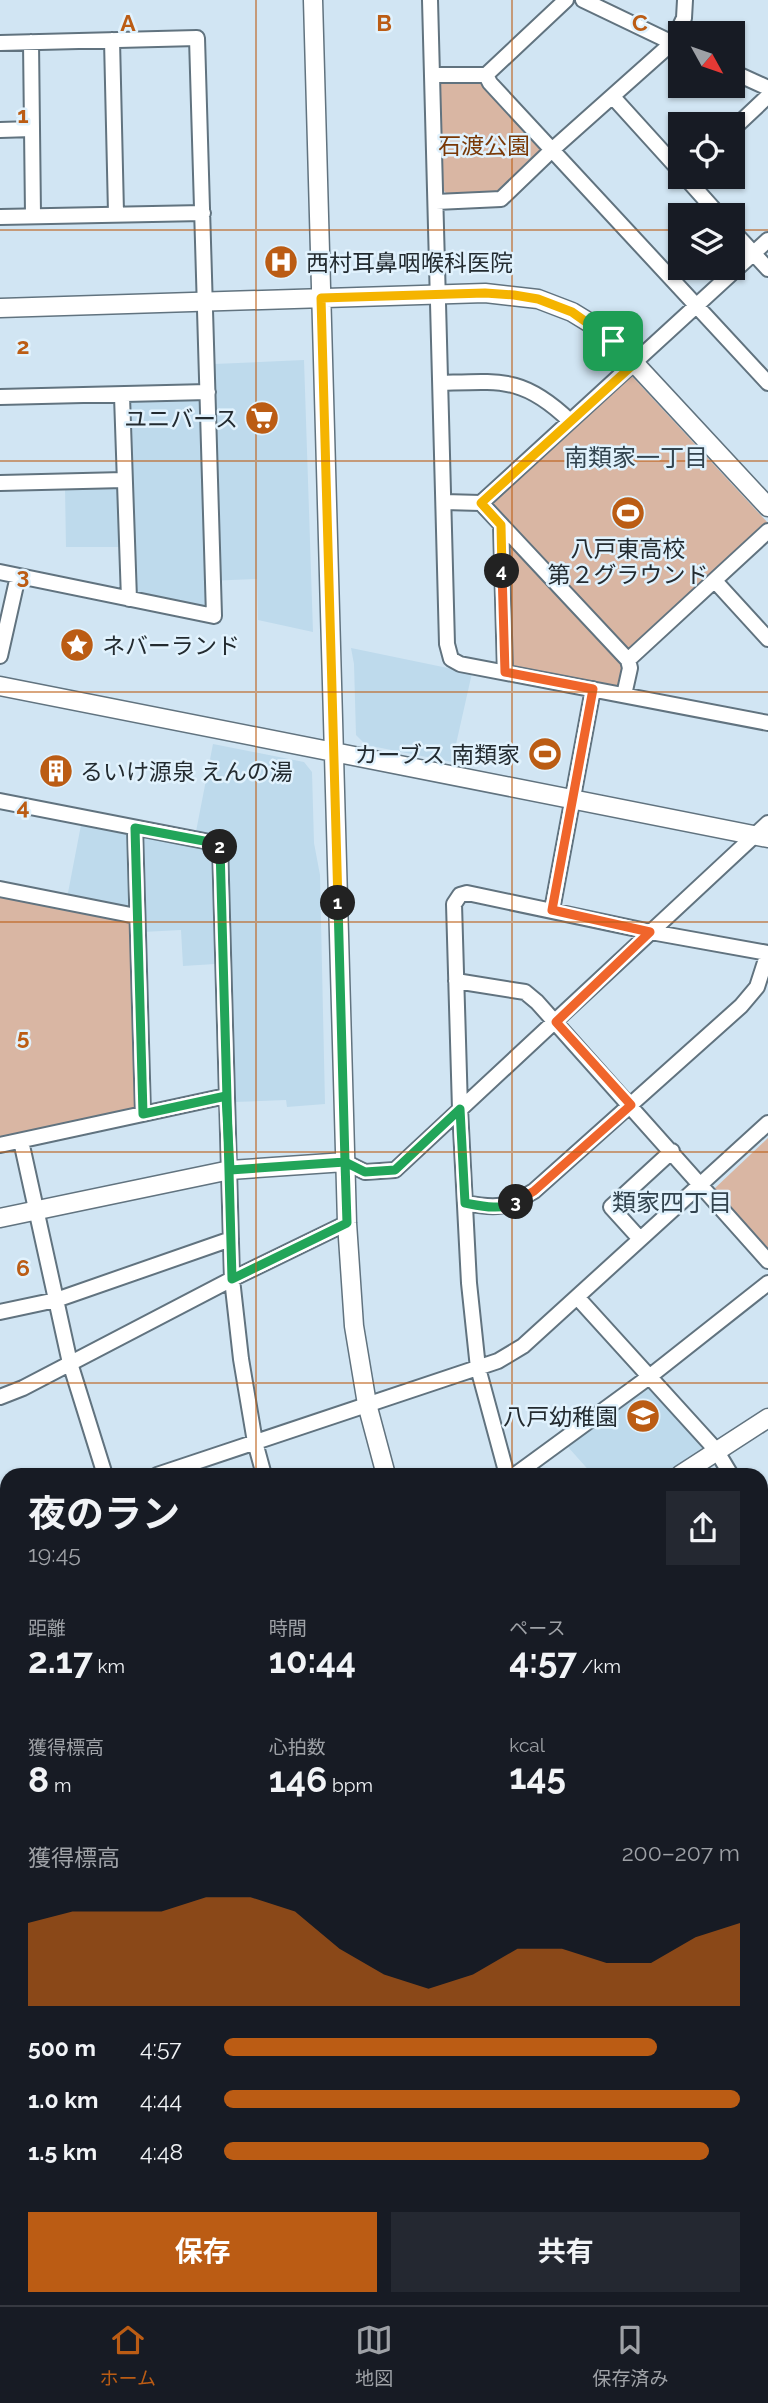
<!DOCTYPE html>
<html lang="ja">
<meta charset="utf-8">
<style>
body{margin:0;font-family:Raleway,"Noto Sans JP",sans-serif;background:#242831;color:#f1f3f6;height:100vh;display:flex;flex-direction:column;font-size:26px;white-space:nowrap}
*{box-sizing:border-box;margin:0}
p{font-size:23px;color:#9ea1a6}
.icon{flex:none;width:38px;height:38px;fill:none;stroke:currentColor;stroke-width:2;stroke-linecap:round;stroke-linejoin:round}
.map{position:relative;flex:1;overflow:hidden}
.drawer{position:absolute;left:0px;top:1468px;width:768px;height:838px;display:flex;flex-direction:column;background:#171b24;border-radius:21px 21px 0 0;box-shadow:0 2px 5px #0004}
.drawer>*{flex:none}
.needle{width:46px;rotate:130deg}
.tools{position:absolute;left:668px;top:21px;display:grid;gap:14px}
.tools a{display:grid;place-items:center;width:77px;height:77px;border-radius:0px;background:#171b24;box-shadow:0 2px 5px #0004;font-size:35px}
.pin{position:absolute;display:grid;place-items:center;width:60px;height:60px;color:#fff;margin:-30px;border-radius:14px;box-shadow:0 4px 10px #0006}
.km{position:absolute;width:35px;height:35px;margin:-18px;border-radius:50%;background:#222;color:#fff;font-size:19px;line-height:35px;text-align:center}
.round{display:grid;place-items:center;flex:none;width:74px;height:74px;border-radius:0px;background:#242831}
.summary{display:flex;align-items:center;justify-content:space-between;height:119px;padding:0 28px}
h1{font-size:38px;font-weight:700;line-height:52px}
.figures{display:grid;grid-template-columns:repeat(3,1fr);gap:10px;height:119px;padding:7px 28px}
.figures div{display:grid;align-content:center}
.figures b{font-size:35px;font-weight:700}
.figures small{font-size:19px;font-weight:400}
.figures p{font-size:19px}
.chart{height:196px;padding:14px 28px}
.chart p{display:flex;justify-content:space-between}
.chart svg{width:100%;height:126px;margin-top:7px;fill:#bb5c14;opacity:.7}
.action{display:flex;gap:14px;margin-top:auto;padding:14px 28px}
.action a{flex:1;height:80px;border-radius:0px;background:#bb5c14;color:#fff;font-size:28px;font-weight:700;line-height:80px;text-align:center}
.action a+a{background:#242831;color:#f1f3f6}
ul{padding:0 28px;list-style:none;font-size:23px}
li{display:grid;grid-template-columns:112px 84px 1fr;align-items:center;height:52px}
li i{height:18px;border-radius:9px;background:#bb5c14}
.dock{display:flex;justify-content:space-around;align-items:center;height:98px;border-top:2px solid #363941;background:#171b24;font-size:19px;color:#9ea1a6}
.dock a{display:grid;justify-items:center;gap:4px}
.dock .active{color:#bb5c14}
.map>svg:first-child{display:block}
.built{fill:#bedaec}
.green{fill:#d9b6a3}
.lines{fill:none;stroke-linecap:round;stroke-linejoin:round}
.minor-casing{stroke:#61737f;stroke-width:18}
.tertiary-casing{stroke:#61737f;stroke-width:21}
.trunk-casing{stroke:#61737f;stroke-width:28}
.minor{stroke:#fff;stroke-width:14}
.tertiary{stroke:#fff;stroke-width:18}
.trunk{stroke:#fff;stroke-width:24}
.split-1-casing{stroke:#fff;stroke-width:14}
.split-2-casing{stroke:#fff;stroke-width:14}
.split-3-casing{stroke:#fff;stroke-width:14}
.split-4-casing{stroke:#fff;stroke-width:14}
.split-5-casing{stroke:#fff;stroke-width:14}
.split-1{stroke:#f5b400;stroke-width:9}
.split-2{stroke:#22a559;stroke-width:9}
.split-3{stroke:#22a559;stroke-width:9}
.split-4{stroke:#f0652b;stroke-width:9}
.split-5{stroke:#f5b400;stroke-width:9}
.grid{fill:none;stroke:#bb5c14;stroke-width:2;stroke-opacity:0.55}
.labels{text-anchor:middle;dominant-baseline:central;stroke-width:5;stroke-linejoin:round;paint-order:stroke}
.park-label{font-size:23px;fill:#793806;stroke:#e1f2fd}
.poi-label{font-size:23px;fill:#232b30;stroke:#e1f2fd;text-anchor:start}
.neighbourhood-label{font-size:24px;fill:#33444f;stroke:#e1f2fd}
.grid-label{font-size:23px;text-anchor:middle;font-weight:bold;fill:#bb5c14;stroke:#e1f2fd;stroke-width:5;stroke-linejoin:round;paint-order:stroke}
</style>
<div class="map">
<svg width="768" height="2305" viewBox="0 0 768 2305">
<rect width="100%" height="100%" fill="#d1e5f3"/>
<path class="built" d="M 304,360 L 313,632 L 258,620 L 257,579 L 206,581 L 207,608 L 131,593 L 131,547 L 66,547 L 65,487 L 129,485 L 127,402 L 215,400 L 214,364 Z
M 351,648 L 472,673 L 452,762 L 366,745 L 356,735 L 354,664 Z
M 213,744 L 304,762 L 312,772 L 314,843 L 320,875 L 325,1104 L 287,1107 L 286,1100 L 234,1102 L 231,963 L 183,966 L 181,930 L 142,932 L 141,913 L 67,898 L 81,825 L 193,847 Z
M 643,1388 L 653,1389 L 703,1444 L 700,1454 L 669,1475 L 593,1475 L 568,1447 Z"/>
<path class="green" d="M 481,80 L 543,150 L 499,193 L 448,195 L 443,190 L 440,85 L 444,81 Z
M 630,374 L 768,523 L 768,526 L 627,653 L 488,503 Z
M 515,545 L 625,667 L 621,684 L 616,687 L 515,667 L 511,661 L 508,549 Z
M 0,895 L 127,920 L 132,924 L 138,1108 L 135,1112 L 0,1140 Z
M 768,1138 L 768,1248 L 714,1189 Z"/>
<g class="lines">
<g class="minor-casing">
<path id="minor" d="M 430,0 L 447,644 L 451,659 L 460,664 L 768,723
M 583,0 L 679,46
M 112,40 L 116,213
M 31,42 L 33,215
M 0,43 L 197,38 L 214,616 L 0,572
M 733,72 L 768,88
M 433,75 L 486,75 L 566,0
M 486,75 L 490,83 L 768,383
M 613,97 L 681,172
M 733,129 L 768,96
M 0,130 L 32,129
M 685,177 L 719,215
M 436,202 L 501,199 L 553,149 L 672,43 L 684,18 L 685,0
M 0,217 L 203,213
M 733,231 L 768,269
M 768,240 L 481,503 L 628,660 L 768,531
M 442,383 C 502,381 524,377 570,421
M 122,396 L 129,599
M 0,397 L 208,392
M 0,483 L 124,480
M 444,502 L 481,503
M 501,525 L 505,672
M 715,581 L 768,639
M 0,656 L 18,576
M 624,695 L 630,668 L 628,660
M 0,801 L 220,844 L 232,1279 L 241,1359 L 255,1442 L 264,1475
M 135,828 L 143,1114
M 0,889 L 136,916
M 552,910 L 593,689
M 456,981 L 525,992 L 537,1002 L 768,1261
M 21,1141 L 70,1363 L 105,1475
M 0,1145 L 226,1096
M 345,1162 L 365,1172 L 395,1170 L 768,823
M 465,1203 C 497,1209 506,1208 534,1191 L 741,1006 L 757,987 L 768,953
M 640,1239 L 611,1207 L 672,1151
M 577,1297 L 716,1450 L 731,1475
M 0,1312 L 56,1300 L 231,1239
M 0,1397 L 23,1388 L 232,1279 L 347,1223
M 157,1475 L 498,1361 L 523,1346 L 768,1123
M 507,1475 L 478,1368 L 469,1283 L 460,1109 L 454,904 L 460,895 L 467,893 L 651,932 L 768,953
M 515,1475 L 649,1377 L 768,1283
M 761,1525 L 768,1537
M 0,1529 L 7,1527
M 0,1645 L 7,1643
M 0,1740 L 7,1764
M 761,1855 L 768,1849
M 761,2001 L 768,1995
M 761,2091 L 768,2107
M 761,2139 L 768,2137
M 169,2300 L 170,2305
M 381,2300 L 383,2305
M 596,2300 L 598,2305
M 285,2305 L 301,2300"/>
</g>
<g class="tertiary-casing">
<path id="tertiary" d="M 313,0 L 347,1223 L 354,1326 L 367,1404 L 386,1475
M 0,308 L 485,293 L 538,299 L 572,312 L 590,323 L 613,340 L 768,507
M 0,686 L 768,838
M 0,1218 L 230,1170 L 345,1162
M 680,1475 L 768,1418
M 761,1727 L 768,1722
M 0,1876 L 7,1899
M 0,2089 L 7,2081
M 128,2300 L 129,2305
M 724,2300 L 726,2305
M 146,2305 L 151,2300"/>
</g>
<g class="trunk-casing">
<path id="trunk" d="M 761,1560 L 768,1555
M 761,1590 L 768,1585
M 0,2268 L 7,2260
M 0,2297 L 7,2288"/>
</g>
<use href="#minor" class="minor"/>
<use href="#tertiary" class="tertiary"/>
<use href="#trunk" class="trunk"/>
</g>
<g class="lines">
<g class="split-1-casing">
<path id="split-1" d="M 338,903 L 321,298 L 485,293 L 514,295 L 538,299 L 572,312 L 613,341"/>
</g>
<g class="split-2-casing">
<path id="split-2" d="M 220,847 L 220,844 L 135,828 L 143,1114 L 226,1096 L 230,1170 L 345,1162 L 338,903"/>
</g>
<g class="split-3-casing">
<path id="split-3" d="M 220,847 L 232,1279 L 347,1223 L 345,1162 L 365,1172 L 395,1170 L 460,1109 L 465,1203 C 481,1206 502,1211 516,1202"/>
</g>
<g class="split-4-casing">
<path id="split-4" d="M 502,571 L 505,672 L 593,689 L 552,910 L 650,932 L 556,1022 L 631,1105 L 534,1191 L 516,1202"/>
</g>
<g class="split-5-casing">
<path id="split-5" d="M 502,571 L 501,525 L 481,503 L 635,363 L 613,341"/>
</g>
<use href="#split-1" class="split-1"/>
<use href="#split-2" class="split-2"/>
<use href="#split-3" class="split-3"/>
<use href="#split-4" class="split-4"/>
<use href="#split-5" class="split-5"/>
</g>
<path class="grid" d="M 256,0 L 256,1475M 512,0 L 512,1475M 0,230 L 681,230M 733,230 L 768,230M 0,461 L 768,461M 0,692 L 768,692M 0,922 L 768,922M 0,1152 L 768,1152M 0,1383 L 768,1383M 0,1614 L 7,1614M 761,1614 L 768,1614M 0,1844 L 7,1844M 761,1844 L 768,1844M 0,2074 L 7,2074M 761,2074 L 768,2074M 256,2300 L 256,2305M 512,2300 L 512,2305"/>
<defs>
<g id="hospital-disc" transform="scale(1.75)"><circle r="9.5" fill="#bb5c14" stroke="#e1f2fd"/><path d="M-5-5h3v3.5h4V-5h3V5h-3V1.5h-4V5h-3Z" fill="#fff"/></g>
<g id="supermarket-disc" transform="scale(1.75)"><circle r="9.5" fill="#bb5c14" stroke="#e1f2fd"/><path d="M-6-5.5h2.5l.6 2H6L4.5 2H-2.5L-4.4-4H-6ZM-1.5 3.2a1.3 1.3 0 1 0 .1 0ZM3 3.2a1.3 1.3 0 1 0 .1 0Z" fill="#fff"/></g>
<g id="stadium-disc" transform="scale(1.75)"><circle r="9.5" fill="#bb5c14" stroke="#e1f2fd"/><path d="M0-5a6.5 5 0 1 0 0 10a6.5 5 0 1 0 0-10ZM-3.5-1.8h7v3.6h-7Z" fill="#fff"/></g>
<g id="sight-disc" transform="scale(1.75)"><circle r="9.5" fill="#bb5c14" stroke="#e1f2fd"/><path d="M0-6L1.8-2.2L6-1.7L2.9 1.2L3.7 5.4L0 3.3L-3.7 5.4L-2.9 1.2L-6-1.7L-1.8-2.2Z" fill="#fff"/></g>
<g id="building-disc" transform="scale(1.75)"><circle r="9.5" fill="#bb5c14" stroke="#e1f2fd"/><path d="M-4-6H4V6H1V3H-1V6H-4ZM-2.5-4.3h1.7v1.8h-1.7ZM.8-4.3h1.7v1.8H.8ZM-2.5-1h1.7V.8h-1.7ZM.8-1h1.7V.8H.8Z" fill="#fff"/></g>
<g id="school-disc" transform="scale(1.75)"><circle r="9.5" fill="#bb5c14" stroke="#e1f2fd"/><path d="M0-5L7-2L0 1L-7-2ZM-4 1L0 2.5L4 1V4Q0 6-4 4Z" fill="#fff"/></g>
</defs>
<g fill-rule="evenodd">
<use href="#hospital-disc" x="281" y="262"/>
<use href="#supermarket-disc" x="262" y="418"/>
<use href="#stadium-disc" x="628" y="513"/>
<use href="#sight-disc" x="77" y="645"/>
<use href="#stadium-disc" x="545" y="754"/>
<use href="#building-disc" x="56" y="771"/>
<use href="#school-disc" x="643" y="1416"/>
</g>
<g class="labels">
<g class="park-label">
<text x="484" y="145">石渡公園</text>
</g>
<g class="poi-label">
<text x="306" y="262">西村耳鼻咽喉科医院</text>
<text x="238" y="418" text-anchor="end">ユニバース</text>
<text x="628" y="548" text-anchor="middle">八戸東高校<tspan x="628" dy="26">第２グラウンド</tspan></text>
<text x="102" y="645">ネバーランド</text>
<text x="520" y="754" text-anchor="end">カーブス 南類家</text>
<text x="80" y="771">るいけ源泉 えんの湯</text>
<text x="618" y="1416" text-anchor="end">八戸幼稚園</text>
</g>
<g class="neighbourhood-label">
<text x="636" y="457">南類家一丁目</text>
<text x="672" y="1202">類家四丁目</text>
</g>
</g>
<g class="grid-label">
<text x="128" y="31">A</text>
<text x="384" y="31">B</text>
<text x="640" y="31">C</text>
<text x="23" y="123">1</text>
<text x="23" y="354">2</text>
<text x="23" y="584">3</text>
<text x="23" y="815">4</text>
<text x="23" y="1045">5</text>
<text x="23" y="1276">6</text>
</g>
</svg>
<div class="tools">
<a><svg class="needle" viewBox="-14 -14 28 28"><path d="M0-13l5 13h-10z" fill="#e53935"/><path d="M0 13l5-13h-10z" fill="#9ea1a6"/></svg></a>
<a><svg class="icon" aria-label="locate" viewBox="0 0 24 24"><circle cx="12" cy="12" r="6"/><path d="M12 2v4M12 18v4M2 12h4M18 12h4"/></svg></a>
<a><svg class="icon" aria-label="layers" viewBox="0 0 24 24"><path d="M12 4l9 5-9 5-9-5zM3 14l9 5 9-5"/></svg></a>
</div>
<div class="pin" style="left:613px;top:341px;background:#1e9e55"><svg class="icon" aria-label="arrive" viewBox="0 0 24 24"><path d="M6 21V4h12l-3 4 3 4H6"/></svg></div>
<b class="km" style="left:338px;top:903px">1</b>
<b class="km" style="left:220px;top:847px">2</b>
<b class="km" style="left:516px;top:1202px">3</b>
<b class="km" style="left:502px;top:571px">4</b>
<section class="drawer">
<div class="summary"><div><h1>夜のラン</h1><p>19:45</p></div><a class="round"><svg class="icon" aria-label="share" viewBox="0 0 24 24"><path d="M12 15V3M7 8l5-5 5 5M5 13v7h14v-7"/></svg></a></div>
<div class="figures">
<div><p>距離</p><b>2.17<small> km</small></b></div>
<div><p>時間</p><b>10:44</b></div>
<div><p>ペース</p><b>4:57<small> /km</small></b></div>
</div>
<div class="figures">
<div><p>獲得標高</p><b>8<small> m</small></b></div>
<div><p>心拍数</p><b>146<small> bpm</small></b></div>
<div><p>kcal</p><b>145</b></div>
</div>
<div class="chart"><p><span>獲得標高</span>200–207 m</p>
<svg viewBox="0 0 160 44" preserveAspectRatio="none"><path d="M0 44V15L10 11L20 11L30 11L40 6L50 6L60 11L70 24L80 33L90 38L100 33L110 24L120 24L130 29L140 29L150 20L160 15V44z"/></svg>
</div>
<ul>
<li><b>500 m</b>4:57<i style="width:84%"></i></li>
<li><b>1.0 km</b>4:44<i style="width:100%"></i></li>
<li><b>1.5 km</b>4:48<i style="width:94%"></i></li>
</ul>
<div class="action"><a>保存</a><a>共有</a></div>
</section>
</div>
<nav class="dock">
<a class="active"><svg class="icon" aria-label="home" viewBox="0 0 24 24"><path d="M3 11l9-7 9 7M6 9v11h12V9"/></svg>ホーム</a>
<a><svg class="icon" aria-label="map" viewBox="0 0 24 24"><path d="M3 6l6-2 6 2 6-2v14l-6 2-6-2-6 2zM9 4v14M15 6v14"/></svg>地図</a>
<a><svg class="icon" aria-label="saved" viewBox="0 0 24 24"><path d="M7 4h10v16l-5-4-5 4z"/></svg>保存済み</a>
</nav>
